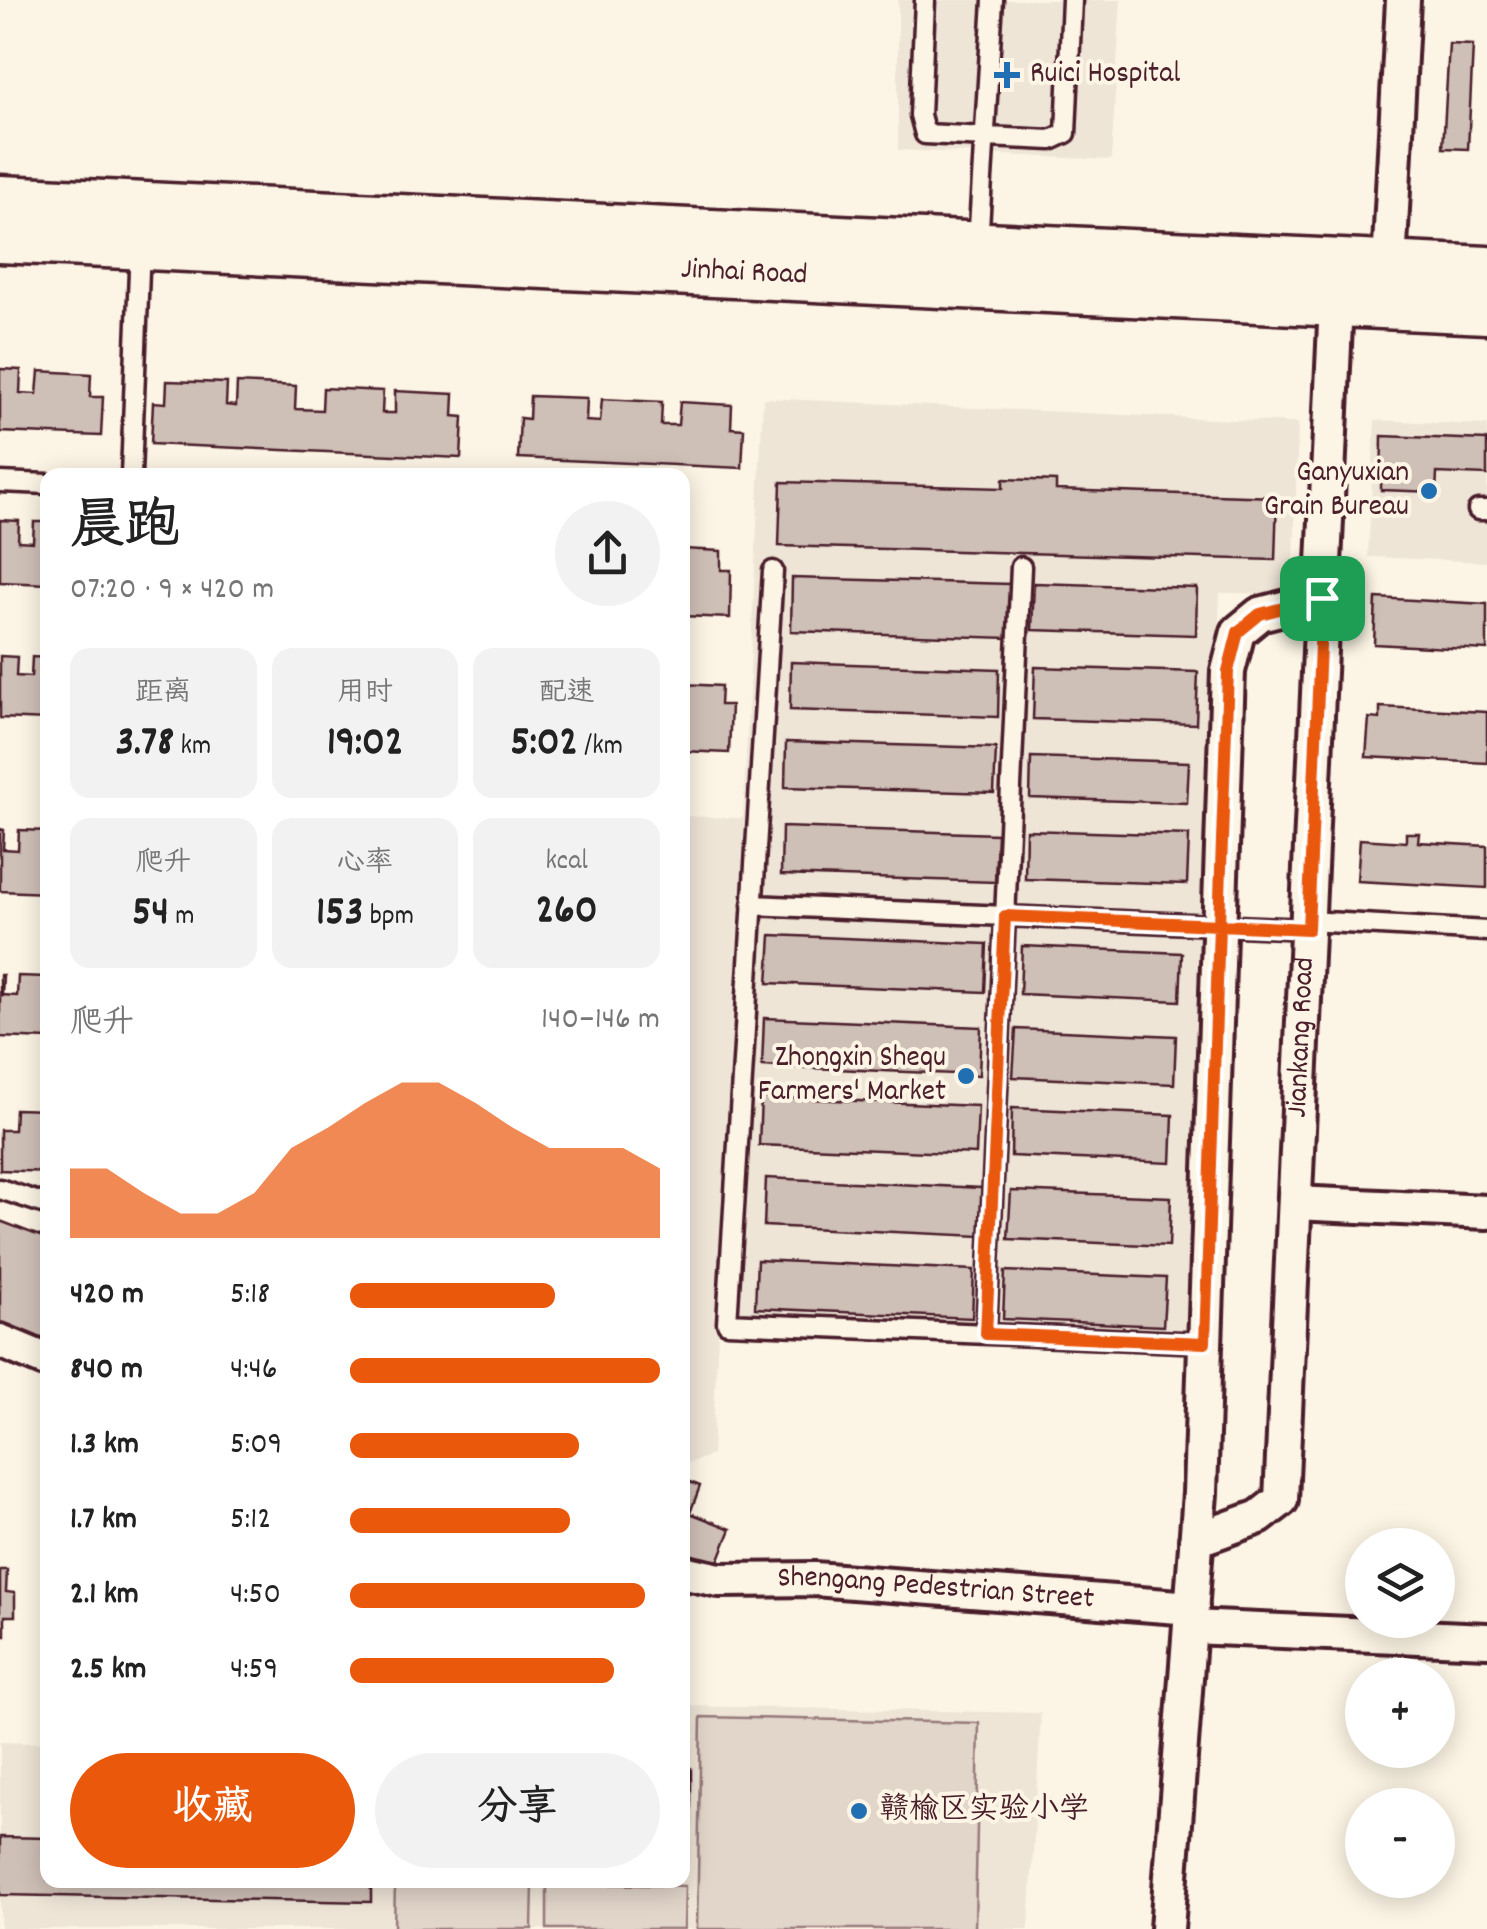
<!DOCTYPE html>
<html lang="zh">
<meta charset="utf-8">
<style>
body{margin:0;font-family:Dekko,"LXGW WenKai TC",sans-serif;background:#f2f2f2;color:#222;height:100vh;display:flex;flex-direction:column;font-size:38px;white-space:nowrap}
*{box-sizing:border-box;margin:0}
p{font-size:32px;color:#767676}
.icon{flex:none;width:55px;height:55px;fill:none;stroke:currentColor;stroke-width:2;stroke-linecap:round;stroke-linejoin:round}
.map{position:relative;flex:1;overflow:hidden}
.panel{position:absolute;left:40px;top:468px;width:650px;height:1420px;display:flex;flex-direction:column;background:#fff;border-radius:20px;box-shadow:0 5px 25px #0003}
.panel>*{flex:none}
.controls{position:absolute;left:1345px;top:1528px;display:grid;gap:20px}
.controls a{display:grid;place-items:center;width:110px;height:110px;border-radius:50%;background:#fff;box-shadow:0 5px 25px #0003;font-size:50px}
.pin{position:absolute;display:grid;place-items:center;width:85px;height:85px;color:#fff;margin:-42px;border-radius:20px;box-shadow:0 5px 15px #0006}
.round{display:grid;place-items:center;flex:none;width:105px;height:105px;border-radius:52px;background:#f2f2f2}
.headline{display:flex;align-items:center;justify-content:space-between;height:170px;padding:0 30px}
h1{font-size:55px;font-weight:700;line-height:75px}
.stats{display:grid;grid-template-columns:repeat(3,1fr);gap:15px;height:170px;padding:10px 30px}
.stats div{display:grid;align-content:center;border-radius:20px;background:#f2f2f2;text-align:center}
.stats b{font-size:42px;font-weight:700}
.stats small{font-size:28px;font-weight:400}
.stats p{font-size:28px}
.chart{height:280px;padding:20px 30px}
.chart p{display:flex;justify-content:space-between}
.chart svg{width:100%;height:180px;margin-top:10px;fill:#ea580c;opacity:.7}
.primary-button{display:flex;gap:20px;margin-top:auto;padding:20px 30px}
.primary-button a{flex:1;height:115px;border-radius:60px;background:#ea580c;color:#fff;font-size:40px;font-weight:700;line-height:115px;text-align:center}
.primary-button a+a{background:#f2f2f2;color:#222}
ul{padding:0 30px;list-style:none;font-size:32px}
li{display:grid;grid-template-columns:160px 120px 1fr;align-items:center;height:75px}
li i{height:25px;border-radius:12px;background:#ea580c}
.map>svg:first-child{display:block}
.built{fill:#eee5d7}
.green{fill:#e2d5ca;stroke:#967a7a;stroke-width:2.5}
.building{fill:#cfc0b7;stroke:#4a1f2b;stroke-width:2.5}
.lines{fill:none;stroke-linecap:round;stroke-linejoin:round}
.service-casing{stroke:#4a1f2b;stroke-width:25}
.minor-casing{stroke:#4a1f2b;stroke-width:40}
.secondary-casing{stroke:#4a1f2b;stroke-width:55}
.service{stroke:#fcf5e5;stroke-width:18}
.minor{stroke:#fcf5e5;stroke-width:32}
.secondary{stroke:#fcf5e5;stroke-width:48}
.route-casing{stroke:#fff;stroke-width:20}
.route{stroke:#ea580c;stroke-width:12}
.poi-dot{fill:#1f6fb2;stroke:#fcf5e5;stroke-width:4}
.labels{text-anchor:middle;dominant-baseline:central;stroke-width:8;stroke-linejoin:round;paint-order:stroke}
.poi-label{font-size:30px;fill:#4a1f2b;stroke:#fcf5e5;text-anchor:start}
.street-label{font-size:30px;fill:#4a1f2b;stroke:#fcf5e5}
</style>
<div class="map">
<svg width="1487" height="1929" viewBox="0 0 1487 1929">
<rect width="100%" height="100%" fill="#fcf5e5"/>
<filter id="ink" filterUnits="userSpaceOnUse"><feTurbulence type="fractalNoise" baseFrequency=".01" numOctaves="2"/><feDisplacementMap in="SourceGraphic" scale="20" xChannelSelector="R" yChannelSelector="G"/><feConvolveMatrix kernelMatrix="1 2 1 2 8 2 1 2 1" color-interpolation-filters="sRGB"/></filter>
<g filter="url(#ink)">
<path class="built" d="M 898,0 L 1121,0 L 1111,160 L 898,150 Z
M 763,398 L 1298,423 L 1293,594 L 1220,593 L 1192,1354 L 718,1333 L 712,1455 L 690,1463 L 683,1460 L 683,816 L 743,818 Z
M 1375,420 L 1487,425 L 1487,562 L 1368,557 Z
M 683,1706 L 1041,1713 L 1029,1929 L 0,1929 L 0,1742 L 47,1743 L 48,1880 L 682,1880 Z"/>
<path class="green" d="M 701,1717 L 979,1723 L 975,1929 L 697,1929 Z
M 395,1881 L 533,1883 L 532,1929 L 394,1929 Z
M 547,1883 L 685,1886 L 684,1929 L 547,1929 Z"/>
<path class="building" d="M 1449,44 L 1473,45 L 1468,149 L 1443,148 Z
M 0,369 L 21,370 L 20,393 L 37,394 L 39,371 L 91,374 L 90,397 L 103,397 L 101,436 L 0,432 Z
M 167,381 L 227,383 L 226,405 L 236,406 L 237,383 L 296,386 L 295,409 L 322,410 L 323,388 L 383,391 L 382,413 L 395,413 L 395,391 L 454,394 L 453,416 L 463,417 L 461,458 L 151,444 L 153,402 L 166,403 Z
M 530,396 L 587,398 L 586,421 L 600,422 L 602,399 L 662,402 L 661,425 L 678,425 L 680,402 L 732,405 L 731,428 L 744,429 L 742,468 L 518,458 L 520,418 L 529,419 Z
M 1382,436 L 1487,440 L 1487,475 L 1437,473 L 1436,492 L 1381,490 Z
M 1003,479 L 1056,481 L 1056,490 L 1277,497 L 1275,560 L 779,546 L 781,482 L 1003,488 Z
M 0,520 L 19,521 L 18,541 L 33,542 L 34,522 L 48,522 L 48,584 L 0,582 Z
M 682,549 L 721,551 L 721,570 L 731,570 L 730,618 L 682,616 Z
M 792,578 L 1010,584 L 1009,638 L 791,631 Z
M 1034,583 L 1197,588 L 1196,635 L 1032,630 Z
M 1376,598 L 1487,604 L 1487,650 L 1374,644 Z
M 0,656 L 17,657 L 16,676 L 31,677 L 32,657 L 48,658 L 48,720 L 0,718 Z
M 791,662 L 999,669 L 998,717 L 790,710 Z
M 1035,667 L 1198,672 L 1196,724 L 1033,719 Z
M 682,684 L 721,686 L 720,705 L 731,705 L 729,753 L 682,751 Z
M 1380,707 L 1487,712 L 1487,763 L 1366,757 L 1369,718 L 1380,719 Z
M 786,742 L 996,748 L 994,793 L 785,787 Z
M 1031,757 L 1189,762 L 1187,803 L 1030,798 Z
M 782,827 L 997,834 L 995,882 L 781,875 Z
M 0,829 L 4,830 L 3,849 L 18,850 L 19,830 L 48,831 L 48,893 L 0,891 Z
M 1026,830 L 1189,835 L 1187,884 L 1025,879 Z
M 1406,833 L 1419,833 L 1418,842 L 1487,846 L 1487,888 L 1357,881 L 1360,839 L 1406,842 Z
M 771,935 L 987,944 L 985,992 L 768,983 Z
M 1022,946 L 1182,953 L 1180,1001 L 1020,994 Z
M 0,975 L 3,975 L 2,995 L 17,996 L 18,976 L 48,977 L 48,1039 L 0,1037 Z
M 764,1018 L 981,1027 L 979,1075 L 762,1066 Z
M 1016,1029 L 1176,1036 L 1174,1084 L 1013,1077 Z
M 761,1097 L 978,1106 L 976,1154 L 759,1145 Z
M 1012,1108 L 1173,1115 L 1171,1163 L 1011,1156 Z
M 15,1109 L 48,1110 L 48,1172 L 0,1170 L 0,1130 L 14,1130 Z
M 766,1178 L 982,1188 L 981,1236 L 764,1226 Z
M 1011,1191 L 1171,1197 L 1169,1246 L 1008,1239 Z
M 0,1221 L 48,1239 L 48,1343 L 0,1325 Z
M 757,1260 L 974,1270 L 972,1318 L 755,1308 Z
M 1005,1271 L 1166,1278 L 1163,1326 L 1003,1319 Z
M 682,1479 L 700,1486 L 690,1513 L 731,1529 L 717,1564 L 682,1551 Z
M 0,1570 L 7,1570 L 6,1592 L 15,1593 L 15,1616 L 5,1616 L 5,1636 L 0,1636 Z
M 682,1767 L 691,1768 L 691,1824 L 682,1824 Z
M 0,1837 L 48,1838 L 48,1880 L 371,1880 L 371,1902 L 0,1895 Z"/>
<g class="lines">
<g class="service-casing">
<path id="service" d="M 925,0 L 920,115 L 925,134 L 1051,140 L 1066,133 L 1072,0
M 978,244 L 993,0
M 131,475 L 140,245
M 0,482 L 48,484
M 1478,510 L 1487,510
M 773,571 L 727,1323 L 1205,1343
M 752,905 L 1307,929
M 1308,921 L 1487,931
M 0,1189 L 48,1205
M 986,1334 L 1021,567"/>
</g>
<g class="minor-casing">
<g id="minor">
<path d="M 1389,266 L 1403,0"/>
<path d="M 1295,1203 L 1487,1212"/>
<path d="M 0,1341 L 48,1361"/>
<path id="s1" d="M 1196,1540 L 1259,1517 L 1281,1500 L 1336,302"/>
<path id="s2" d="M 682,1572 L 719,1580 L 814,1579 L 1192,1608"/>
<path d="M 1191,1627 L 1487,1640"/>
<path d="M 1167,1929 L 1200,1493 L 1228,671 L 1238,632 L 1260,614 L 1322,598"/>
</g>
</g>
<g class="secondary-casing">
<g id="secondary">
<path d="M 0,200 L 1487,271"/>
<path id="s3" d="M 0,238 L 1487,309"/>
</g>
</g>
<use href="#service" class="service"/>
<use href="#minor" class="minor"/>
<use href="#secondary" class="secondary"/>
</g>
</g>
<g class="lines" filter="url(#ink)">
<g class="route-casing">
<path id="route" d="M 1322,598 L 1260,614 L 1238,632 L 1228,671 L 1219,925 L 1005,916 L 986,1334 L 1205,1343 L 1219,925 L 1308,929 L 1322,598"/>
</g>
<use href="#route" class="route"/>
</g>
<g class="poi-dot">
<path d="M1002 60h10v10h10v10h-10v10h-10v-10h-10v-10h10z"/>
<circle cx="1429" cy="491" r="10"/>
<circle cx="966" cy="1076" r="10"/>
<circle cx="859" cy="1811" r="10"/>
</g>
<g class="labels">
<g class="poi-label">
<text x="1030" y="75">Ruici Hospital</text>
<text x="1409" y="474" text-anchor="end">Ganyuxian<tspan x="1409" dy="34">Grain Bureau</tspan></text>
<text x="946" y="1059" text-anchor="end">Zhongxin Shequ<tspan x="946" dy="34">Farmers' Market</tspan></text>
<text x="879" y="1811">赣榆区实验小学</text>
</g>
<g class="street-label">
<text stroke="none"><textPath href="#s3" startOffset="745">Jinhai Road</textPath></text>
<text stroke="none"><textPath href="#s1" startOffset="558">Jiankang Road</textPath></text>
<text stroke="none"><textPath href="#s2" startOffset="255">Shengang Pedestrian Street</textPath></text>
</g>
</g>
</svg>
<div class="controls">
<a><svg class="icon" aria-label="layers" viewBox="0 0 24 24"><path d="M12 4l9 5-9 5-9-5zM3 14l9 5 9-5"/></svg></a>
<a>+</a>
<a>−</a>
</div>
<div class="pin" style="left:1322px;top:598px;background:#1e9e55"><svg class="icon" aria-label="arrive" viewBox="0 0 24 24"><path d="M6 21V4h12l-3 4 3 4H6"/></svg></div>
<section class="panel">
<div class="headline"><div><h1>晨跑</h1><p>07:20 · 9 × 420 m</p></div><a class="round"><svg class="icon" aria-label="share" viewBox="0 0 24 24"><path d="M12 15V3M7 8l5-5 5 5M5 13v7h14v-7"/></svg></a></div>
<div class="stats">
<div><p>距离</p><b>3.78<small> km</small></b></div>
<div><p>用时</p><b>19:02</b></div>
<div><p>配速</p><b>5:02<small> /km</small></b></div>
</div>
<div class="stats">
<div><p>爬升</p><b>54<small> m</small></b></div>
<div><p>心率</p><b>153<small> bpm</small></b></div>
<div><p>kcal</p><b>260</b></div>
</div>
<div class="chart"><p><span>爬升</span>140–146 m</p>
<svg viewBox="0 0 160 44" preserveAspectRatio="none"><path d="M0 44V27L10 27L20 33L30 38L40 38L50 33L60 22L70 17L80 11L90 6L100 6L110 11L120 17L130 22L140 22L150 22L160 27V44z"/></svg>
</div>
<ul>
<li><b>420 m</b>5:18<i style="width:66%"></i></li>
<li><b>840 m</b>4:46<i style="width:100%"></i></li>
<li><b>1.3 km</b>5:09<i style="width:74%"></i></li>
<li><b>1.7 km</b>5:12<i style="width:71%"></i></li>
<li><b>2.1 km</b>4:50<i style="width:95%"></i></li>
<li><b>2.5 km</b>4:59<i style="width:85%"></i></li>
</ul>
<div class="primary-button"><a>收藏</a><a>分享</a></div>
</section>
</div>
